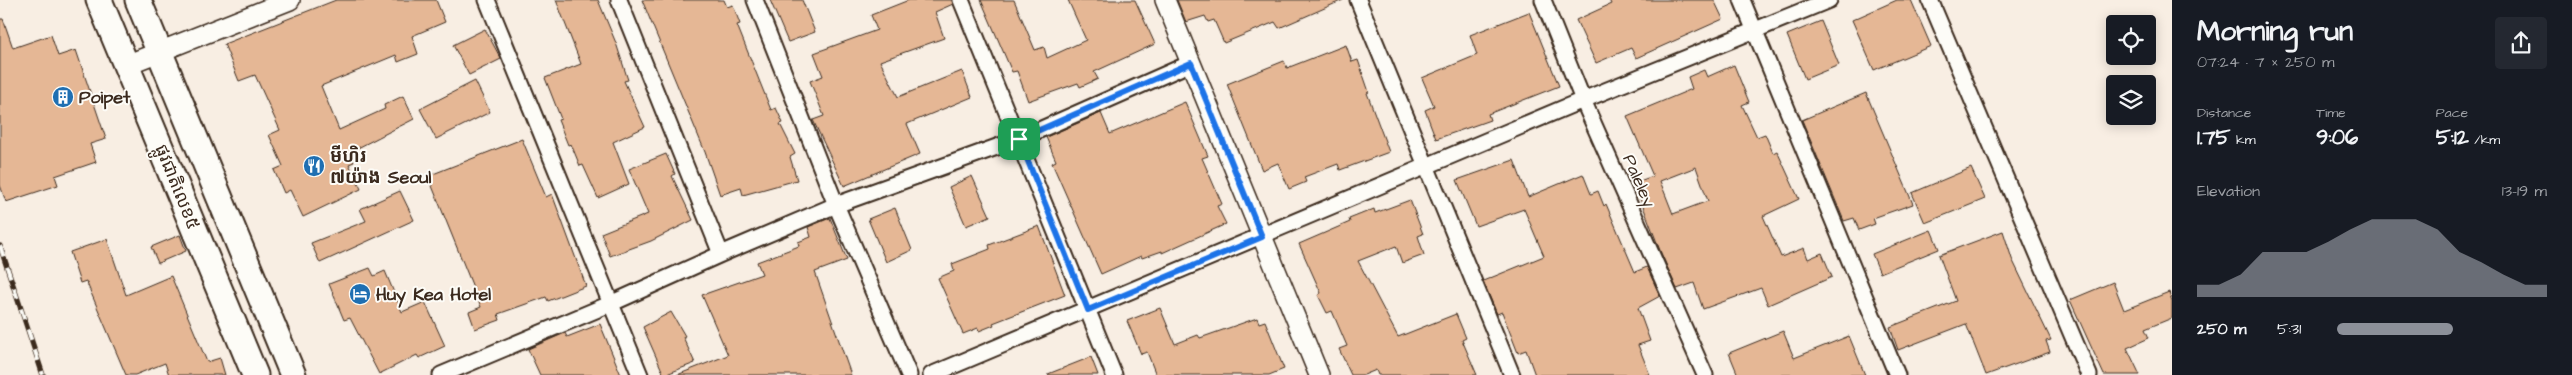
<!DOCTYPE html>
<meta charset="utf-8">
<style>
body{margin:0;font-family:"Architects Daughter","Noto Sans Khmer",sans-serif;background:#242831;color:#f1f3f6;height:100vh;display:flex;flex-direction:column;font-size:19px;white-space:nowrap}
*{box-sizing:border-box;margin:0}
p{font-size:16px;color:#9ea1a6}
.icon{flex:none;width:28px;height:28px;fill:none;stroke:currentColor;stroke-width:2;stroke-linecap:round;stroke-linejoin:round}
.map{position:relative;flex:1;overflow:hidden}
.panel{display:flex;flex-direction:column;background:#171b24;width:400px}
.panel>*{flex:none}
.controls{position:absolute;left:2106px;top:15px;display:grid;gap:10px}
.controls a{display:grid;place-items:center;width:50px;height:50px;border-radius:5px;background:#171b24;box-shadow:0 2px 12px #0003;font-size:25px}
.pin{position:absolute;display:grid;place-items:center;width:42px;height:42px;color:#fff;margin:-21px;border-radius:10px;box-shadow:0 2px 8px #0006}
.round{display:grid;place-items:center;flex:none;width:52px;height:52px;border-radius:5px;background:#242831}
.headline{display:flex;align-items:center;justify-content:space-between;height:85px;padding:0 25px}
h1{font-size:28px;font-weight:700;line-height:38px}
.figures{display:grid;grid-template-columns:repeat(3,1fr);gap:8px;height:85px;padding:5px 25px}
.figures div{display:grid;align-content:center}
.figures b{font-size:21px;font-weight:700}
.figures small{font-size:14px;font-weight:400}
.figures p{font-size:14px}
.chart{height:140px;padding:10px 25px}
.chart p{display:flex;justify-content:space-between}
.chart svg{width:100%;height:90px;margin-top:5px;fill:#8c9099;opacity:.7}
ul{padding:0 25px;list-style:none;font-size:16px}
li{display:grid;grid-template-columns:80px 60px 1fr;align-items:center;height:38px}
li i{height:12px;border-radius:6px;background:#8c9099}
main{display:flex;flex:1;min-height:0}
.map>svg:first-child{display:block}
.building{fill:#e5b795;stroke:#3b2a1e;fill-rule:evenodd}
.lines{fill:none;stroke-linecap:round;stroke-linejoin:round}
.minor-casing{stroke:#3b2a1e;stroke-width:19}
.tertiary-casing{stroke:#3b2a1e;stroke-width:22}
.trunk-casing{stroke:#3b2a1e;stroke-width:29}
.minor{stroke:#fdfcf7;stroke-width:15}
.tertiary{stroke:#fdfcf7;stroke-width:19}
.trunk{stroke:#fdfcf7;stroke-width:25}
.rail-casing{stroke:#3b2a1e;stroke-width:5.5}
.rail{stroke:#fdfcf7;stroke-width:4;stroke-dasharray:11;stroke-linecap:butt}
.route-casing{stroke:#fff;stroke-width:10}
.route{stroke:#1a73e8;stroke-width:6}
.labels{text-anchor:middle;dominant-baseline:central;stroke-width:4;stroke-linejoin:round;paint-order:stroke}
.poi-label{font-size:18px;font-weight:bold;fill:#3b2a1e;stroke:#fdfcf7;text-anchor:start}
.street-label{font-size:18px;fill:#3b2a1e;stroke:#fdfcf7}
</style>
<main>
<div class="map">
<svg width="2172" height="375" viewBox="0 0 2172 375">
<rect width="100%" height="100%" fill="#f8eee3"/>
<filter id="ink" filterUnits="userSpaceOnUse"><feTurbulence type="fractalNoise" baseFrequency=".02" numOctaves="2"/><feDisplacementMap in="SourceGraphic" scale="10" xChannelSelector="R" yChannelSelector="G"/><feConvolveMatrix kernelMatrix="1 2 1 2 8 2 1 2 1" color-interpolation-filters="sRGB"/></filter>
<g filter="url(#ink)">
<path class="building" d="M 336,0 L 436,0 L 445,22 L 412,36 L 418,54 L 398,62 L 396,55 L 321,86 L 339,130 L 385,109 L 384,105 L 403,96 L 414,119 L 350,152 L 354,162 L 349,164 L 361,189 L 303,217 L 290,190 L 284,193 L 274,170 L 283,166 L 269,135 L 280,130 L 255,75 L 239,81 L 224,44 Z
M 556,0 L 598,0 L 616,43 L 628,80 L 624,81 L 645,127 L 613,142 L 629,184 L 598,198 L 583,165 L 580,166 L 571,144 L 568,145 L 558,120 L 561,119 L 545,78 L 581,64 Z
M 642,0 L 724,0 L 727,7 L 733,5 L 740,24 L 737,25 L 771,110 L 776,108 L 783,123 L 780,124 L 795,154 L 790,157 L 797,180 L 743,195 L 741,188 L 720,195 L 705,152 Z
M 770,0 L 802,0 L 815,32 L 788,42 Z
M 909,0 L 952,0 L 953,4 L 935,12 L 944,38 L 880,61 L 898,97 L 962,71 L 972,97 L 907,124 L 920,154 L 844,186 L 813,120 L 824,116 L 810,81 L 823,76 L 814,53 L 877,30 L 871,15 Z
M 981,0 L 1014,0 L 1035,50 L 1044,47 L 1047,58 L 1086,40 L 1068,0 L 1135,0 L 1155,44 L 1094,72 L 1098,79 L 1080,87 L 1078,83 L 1028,101 L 1017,71 L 1012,72 Z
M 1177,0 L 1343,0 L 1279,28 L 1275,22 L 1224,43 L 1214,20 L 1208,22 L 1205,16 L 1186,22 Z
M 1609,0 L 1714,0 L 1723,19 L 1636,58 L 1631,48 L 1596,63 L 1576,20 L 1611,4 Z
M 1897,0 L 1911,0 L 1931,46 L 1874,70 L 1852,20 Z
M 1529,12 L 1559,86 L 1488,114 L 1490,120 L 1436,139 L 1425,110 L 1434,106 L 1422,78 L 1477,55 L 1470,35 Z
M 0,19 L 3,19 L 13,48 L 51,35 L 58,56 L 76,50 L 106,139 L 90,144 L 96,162 L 55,176 L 58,185 L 6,202 L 0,185 Z
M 1821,21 L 1839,65 L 1805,79 L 1787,35 Z
M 485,29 L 501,59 L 469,75 L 453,45 Z
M 1346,45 L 1352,62 L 1358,60 L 1369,92 L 1367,93 L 1389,152 L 1340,170 L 1338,164 L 1304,177 L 1306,182 L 1289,189 L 1278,163 L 1262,170 L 1227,84 L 1284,61 L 1287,68 Z
M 1734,65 L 1749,102 L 1742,105 L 1757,137 L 1765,134 L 1773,153 L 1777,151 L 1799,199 L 1763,216 L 1781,257 L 1804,248 L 1808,259 L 1822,253 L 1832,277 L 1768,305 L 1761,288 L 1703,309 L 1694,283 L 1677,289 L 1661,253 L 1634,183 L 1653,176 L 1627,116 L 1692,89 L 1688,77 L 1704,70 L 1707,77 ZM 1696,167 L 1708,201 L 1673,214 L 1660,181 Z
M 475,81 L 490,112 L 436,139 L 420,109 Z
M 1866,93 L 1913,204 L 1873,218 L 1875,224 L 1859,230 L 1854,218 L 1844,221 L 1802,120 Z
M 1185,102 L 1208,156 L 1202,158 L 1222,204 L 1217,206 L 1226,224 L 1162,253 L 1162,251 L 1142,258 L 1141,256 L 1101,274 L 1052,163 L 1056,161 L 1046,137 L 1101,113 L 1110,134 Z
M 522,139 L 546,197 L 552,194 L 586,286 L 548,301 L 546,297 L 498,314 L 500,320 L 475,329 L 469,312 L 481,307 L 428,176 Z
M 666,154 L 675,174 L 672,176 L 693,220 L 651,241 L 610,256 L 601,233 L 648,214 L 629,169 Z
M 1514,160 L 1528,197 L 1583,174 L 1591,194 L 1598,191 L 1604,206 L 1606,204 L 1635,272 L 1647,267 L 1660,296 L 1638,308 L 1650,341 L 1638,345 L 1650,375 L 1535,375 L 1526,350 L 1518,353 L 1502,312 L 1497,314 L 1483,281 L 1544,256 L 1524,209 L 1476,226 L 1457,180 Z
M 1971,168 L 1985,199 L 1925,223 L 1912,193 Z
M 972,176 L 990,216 L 966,226 L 949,187 Z
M 400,191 L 414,220 L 320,263 L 311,243 L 366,221 L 360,209 Z
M 1410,200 L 1423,234 L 1418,236 L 1424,255 L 1402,263 L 1396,246 L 1358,261 L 1398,337 L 1456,314 L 1466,338 L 1462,340 L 1477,375 L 1378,375 L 1376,370 L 1364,375 L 1351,375 L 1339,349 L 1347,346 L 1332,311 L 1327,313 L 1318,295 L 1321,293 L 1299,244 L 1350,222 L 1349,219 L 1374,209 L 1375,213 Z
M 895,208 L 912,250 L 886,262 L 868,219 Z
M 830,218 L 847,260 L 815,272 L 851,375 L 677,375 L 728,355 L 702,295 L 762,274 L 757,262 L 799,246 L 798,242 L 811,237 L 808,227 Z
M 1039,226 L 1065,295 L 993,323 L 994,325 L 979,331 L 978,328 L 963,334 L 938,278 L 954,271 L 952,264 L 990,249 L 989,245 Z
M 1931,230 L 1939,249 L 1880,273 L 1872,254 Z
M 2003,231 L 2012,259 L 2051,340 L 2046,341 L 2050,352 L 1986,375 L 1966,324 L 1898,350 L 1890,327 L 1956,301 L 1939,255 Z
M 180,235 L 186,251 L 158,263 L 151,247 Z
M 107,239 L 126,295 L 171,276 L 207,362 L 220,358 L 225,375 L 169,375 L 165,363 L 135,375 L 126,375 L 86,281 L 80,283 L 70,252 Z
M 370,268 L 374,276 L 385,271 L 402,312 L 425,302 L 445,346 L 419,358 L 417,355 L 379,374 L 350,318 L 344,320 L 329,284 Z
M 2113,282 L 2124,310 L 2169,292 L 2172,301 L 2172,318 L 2145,329 L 2149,338 L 2127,348 L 2140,375 L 2104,375 L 2070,300 Z
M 1160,308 L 1175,344 L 1198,335 L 1200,338 L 1257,318 L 1259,323 L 1265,321 L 1284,369 L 1269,375 L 1156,375 L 1147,352 L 1141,354 L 1127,321 Z
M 671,312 L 685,336 L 683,337 L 695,363 L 664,375 L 643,327 Z
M 600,324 L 621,375 L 540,375 L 528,349 L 565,333 L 567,337 Z
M 1783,331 L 1794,358 L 1849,336 L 1865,375 L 1738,375 L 1729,353 Z
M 1091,357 L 1098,375 L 1048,375 L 1048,374 Z"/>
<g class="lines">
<g class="minor-casing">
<path id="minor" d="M 487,0 L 640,375
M 619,0 L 721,254
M 755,0 L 836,205 L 909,375
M 961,0 L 1114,375
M 1358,0 L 1512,375
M 1543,0 L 1583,100 L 1705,375
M 1742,0 L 1897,375
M 1930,0 L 2089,375
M 441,375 L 610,304 L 721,254 L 836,205 L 1019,139 L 1191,63
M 931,375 L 1583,100 L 1829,0"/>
</g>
<g class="tertiary-casing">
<path id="tertiary" d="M 1165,0 L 1319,375
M 126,65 L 290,0"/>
</g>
<g class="trunk-casing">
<path id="trunk" d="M 99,0 L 255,375
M 138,0 L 293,375"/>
</g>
<use href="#minor" class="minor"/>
<use href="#tertiary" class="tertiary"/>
<use href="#trunk" class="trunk"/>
<g class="rail-casing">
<path id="rail" d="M 0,246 L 43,375"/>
</g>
<use href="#rail" class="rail"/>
</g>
</g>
<g class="lines" filter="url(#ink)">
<g class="route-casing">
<path id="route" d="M 1191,63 L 1262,237 L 1088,310 L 1019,139 Z"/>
</g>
<use href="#route" class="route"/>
</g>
<defs>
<g id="building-disc" transform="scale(1.125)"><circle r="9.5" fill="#1f6fb2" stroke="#fdfcf7"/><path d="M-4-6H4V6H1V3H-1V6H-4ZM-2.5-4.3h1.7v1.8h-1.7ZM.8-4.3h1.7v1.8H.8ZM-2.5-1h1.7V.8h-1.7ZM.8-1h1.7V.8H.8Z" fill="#fff"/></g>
<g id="restaurant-disc" transform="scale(1.125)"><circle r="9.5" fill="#1f6fb2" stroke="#fdfcf7"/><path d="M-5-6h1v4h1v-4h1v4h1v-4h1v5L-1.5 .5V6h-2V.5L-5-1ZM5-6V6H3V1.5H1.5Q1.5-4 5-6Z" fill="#fff"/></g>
<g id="hotel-disc" transform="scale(1.125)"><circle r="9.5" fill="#1f6fb2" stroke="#fdfcf7"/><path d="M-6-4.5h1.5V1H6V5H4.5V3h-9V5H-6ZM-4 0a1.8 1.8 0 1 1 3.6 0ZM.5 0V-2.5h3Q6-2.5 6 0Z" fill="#fff"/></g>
</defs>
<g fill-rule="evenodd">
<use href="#building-disc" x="63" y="97"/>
<use href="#restaurant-disc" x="314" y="166"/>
<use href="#hotel-disc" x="360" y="294"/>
</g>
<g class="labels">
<g class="poi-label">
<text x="79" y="97">Poipet</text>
<text x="330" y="156">មីហិរ<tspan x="330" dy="21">៧យ៉ាង Seoul</tspan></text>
<text x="376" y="294">Huy Kea Hotel</text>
</g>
<g class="street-label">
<text transform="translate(1639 181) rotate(66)">Paleley</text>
<text transform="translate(177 187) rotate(68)">ផ្លូវជាតិលេខ៥</text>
</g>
</g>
</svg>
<div class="controls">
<a><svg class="icon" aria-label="locate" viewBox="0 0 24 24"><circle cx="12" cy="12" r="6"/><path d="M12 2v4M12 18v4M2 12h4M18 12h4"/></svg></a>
<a><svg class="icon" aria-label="layers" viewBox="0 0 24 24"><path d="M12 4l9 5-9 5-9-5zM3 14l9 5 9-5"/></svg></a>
</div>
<div class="pin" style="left:1019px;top:139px;background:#1e9e55"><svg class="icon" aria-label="arrive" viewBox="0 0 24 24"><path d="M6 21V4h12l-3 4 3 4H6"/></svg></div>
</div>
<section class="panel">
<div class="headline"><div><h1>Morning run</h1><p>07:24 · 7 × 250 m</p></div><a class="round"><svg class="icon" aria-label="share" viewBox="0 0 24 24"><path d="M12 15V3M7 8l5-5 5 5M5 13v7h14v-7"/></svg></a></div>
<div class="figures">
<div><p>Distance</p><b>1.75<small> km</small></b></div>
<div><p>Time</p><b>9:06</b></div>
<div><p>Pace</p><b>5:12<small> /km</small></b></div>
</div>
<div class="chart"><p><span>Elevation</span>13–19 m</p>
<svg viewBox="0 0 160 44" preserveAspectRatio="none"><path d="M0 44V38L10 38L20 33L30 22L40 22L50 22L60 17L70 11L80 6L90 6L100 6L110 11L120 22L130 27L140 33L150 38L160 38V44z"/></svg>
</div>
<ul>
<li><b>250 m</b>5:31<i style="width:55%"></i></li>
</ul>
</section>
</main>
